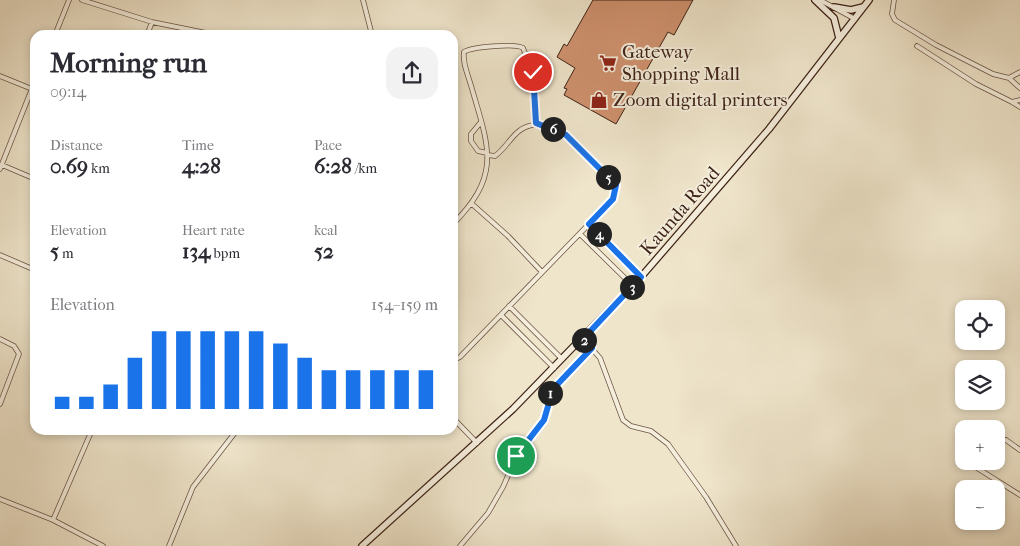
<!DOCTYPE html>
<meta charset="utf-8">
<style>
body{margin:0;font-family:"IM FELL French Canon",serif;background:#f2f2f3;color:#2b2b33;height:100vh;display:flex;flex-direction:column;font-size:19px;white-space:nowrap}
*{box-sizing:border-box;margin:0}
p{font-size:16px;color:#7c7c81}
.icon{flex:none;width:28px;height:28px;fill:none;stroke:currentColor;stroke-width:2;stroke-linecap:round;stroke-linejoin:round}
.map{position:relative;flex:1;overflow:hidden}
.panel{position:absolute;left:30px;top:30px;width:428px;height:405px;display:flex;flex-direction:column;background:#fff;border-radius:15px;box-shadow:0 2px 8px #0003}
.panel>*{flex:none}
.fabs{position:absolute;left:955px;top:300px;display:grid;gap:10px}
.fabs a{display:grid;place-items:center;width:50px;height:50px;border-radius:10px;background:#fff;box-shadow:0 2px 8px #0003;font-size:25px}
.pin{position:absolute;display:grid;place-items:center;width:42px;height:42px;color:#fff;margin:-21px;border:2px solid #fff;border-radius:50%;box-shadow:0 1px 5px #0007}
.km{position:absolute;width:25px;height:25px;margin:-12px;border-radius:50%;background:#222;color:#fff;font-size:14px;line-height:25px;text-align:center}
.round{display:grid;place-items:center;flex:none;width:52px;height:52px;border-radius:15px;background:#f2f2f3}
.head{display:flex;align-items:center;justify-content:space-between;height:85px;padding:0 20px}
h1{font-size:28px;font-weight:700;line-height:38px}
.stats{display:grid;grid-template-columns:repeat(3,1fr);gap:8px;height:85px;padding:5px 20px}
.stats div{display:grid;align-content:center}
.stats b{font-size:21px;font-weight:700}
.stats small{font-size:14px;font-weight:400}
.stats p{font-size:14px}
.chart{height:140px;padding:10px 20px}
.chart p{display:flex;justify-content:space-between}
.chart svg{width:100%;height:90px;margin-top:5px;stroke:#1a73e8;stroke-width:6}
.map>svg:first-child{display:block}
.building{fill:#cf916e;stroke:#3d2216}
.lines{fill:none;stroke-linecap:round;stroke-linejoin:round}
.minor-casing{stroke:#6a5343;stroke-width:5.5}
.secondary-casing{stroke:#3d2216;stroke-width:8}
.minor{stroke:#f5eedd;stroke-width:4}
.secondary{stroke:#f5eedd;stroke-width:5.5}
.route-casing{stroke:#fff;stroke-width:10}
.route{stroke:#1a73e8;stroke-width:6}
.labels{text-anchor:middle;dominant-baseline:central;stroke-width:4;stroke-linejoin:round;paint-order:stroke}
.poi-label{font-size:19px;fill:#3d2216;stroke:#f5eedd;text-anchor:start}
.street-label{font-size:19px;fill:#3d2216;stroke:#f5eedd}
</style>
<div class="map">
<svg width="1020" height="546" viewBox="0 0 1020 546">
<rect width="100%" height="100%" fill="#efe5cb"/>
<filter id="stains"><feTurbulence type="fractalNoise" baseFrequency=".004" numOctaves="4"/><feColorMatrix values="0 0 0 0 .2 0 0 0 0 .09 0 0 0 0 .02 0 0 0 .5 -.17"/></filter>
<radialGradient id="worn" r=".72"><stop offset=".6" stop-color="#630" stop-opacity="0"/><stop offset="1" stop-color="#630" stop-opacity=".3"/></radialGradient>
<path class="building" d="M 593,0 L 693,0 L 674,35 L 668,32 L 616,124 L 564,95 L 567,89 L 564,88 L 575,68 L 557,57 L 564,44 L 567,46 Z"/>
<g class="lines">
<g class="minor-casing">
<path id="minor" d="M 82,0 L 152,22 L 216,35
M 363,0 L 372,35
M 820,0 L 855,19
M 894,0 L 892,14 L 895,20 L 936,45 L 993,74 L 1009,78 L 1020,88
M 55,35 L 69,0
M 147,35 L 152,22
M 917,46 L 976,84 L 1012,102 L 1020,100
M 0,76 L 32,89
M 1009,78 L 1020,72
M 1012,102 L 1020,107
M 481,122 L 471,134 L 471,141 L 478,151 L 487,153
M 2,165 L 35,179
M 0,169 L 35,81
M 472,204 L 508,236 L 542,272
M 589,224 L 641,277
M 452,225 C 501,176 490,150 472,89 C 469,77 462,63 464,52 C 471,47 516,43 523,48 L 533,72 L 536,123
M 580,234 L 633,286
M 0,255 L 35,270
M 509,306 L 562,359
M 501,315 L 554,368
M 0,339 L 14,346 L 19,354 L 0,404
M 583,339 L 600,358 L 623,420 L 631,426 L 651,431 L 668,444 L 706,497 L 736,546
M 452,357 L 456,359 L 460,357 L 589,224 L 616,193 L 615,183 C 594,162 551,106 519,131 C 510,138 505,149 495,156 L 488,155
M 452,417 L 477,443
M 1006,440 L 1020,450
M 977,468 L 1020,495
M 0,499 L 53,520 L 103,546
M 53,520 L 92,430
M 169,546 L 193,487 L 237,430
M 460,546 L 488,513 L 503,487 L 516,457 L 544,420 L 553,389 L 593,349"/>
</g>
<g class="secondary-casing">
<path id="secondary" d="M 815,0 L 834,18 L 839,38
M 834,7 L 851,10 L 863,7
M 362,546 L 513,409 L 641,277 L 769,129 L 869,0"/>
</g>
<use href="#minor" class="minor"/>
<use href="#secondary" class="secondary"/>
</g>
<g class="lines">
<g class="route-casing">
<path id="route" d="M 516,456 L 544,420 L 553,389 L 592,348 L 583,339 L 641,277 L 589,224 L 613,199 L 616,185 L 566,135 L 536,123 L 533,72"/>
</g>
<use href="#route" class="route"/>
</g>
<defs>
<g id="supermarket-bare" transform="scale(1.35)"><path d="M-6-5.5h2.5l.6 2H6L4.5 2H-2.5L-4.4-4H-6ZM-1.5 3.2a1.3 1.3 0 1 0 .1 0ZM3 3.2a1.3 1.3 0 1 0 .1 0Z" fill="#8f2418" stroke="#f5eedd" stroke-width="2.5" paint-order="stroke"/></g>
<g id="shop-bare" transform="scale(1.35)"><path d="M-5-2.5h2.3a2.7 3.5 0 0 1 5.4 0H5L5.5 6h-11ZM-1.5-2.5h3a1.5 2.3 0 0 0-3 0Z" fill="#8f2418" stroke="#f5eedd" stroke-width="2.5" paint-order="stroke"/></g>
</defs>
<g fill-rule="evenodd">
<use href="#supermarket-bare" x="608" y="63"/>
<use href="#shop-bare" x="599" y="100"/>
</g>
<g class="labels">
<g class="poi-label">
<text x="622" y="52">Gateway<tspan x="622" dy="22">Shopping Mall</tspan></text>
<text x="613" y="100">Zoom digital printers</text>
</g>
<g class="street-label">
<text transform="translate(680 211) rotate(-49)">Kaunda Road</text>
</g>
</g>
<rect width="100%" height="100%" filter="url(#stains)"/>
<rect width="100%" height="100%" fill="url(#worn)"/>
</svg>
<div class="fabs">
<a><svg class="icon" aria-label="locate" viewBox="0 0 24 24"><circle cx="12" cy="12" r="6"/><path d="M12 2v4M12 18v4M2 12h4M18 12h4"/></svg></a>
<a><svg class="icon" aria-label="layers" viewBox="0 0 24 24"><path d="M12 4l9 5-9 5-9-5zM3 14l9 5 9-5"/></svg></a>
<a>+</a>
<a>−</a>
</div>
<div class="pin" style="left:516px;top:456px;background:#1e9e55"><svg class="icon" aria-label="arrive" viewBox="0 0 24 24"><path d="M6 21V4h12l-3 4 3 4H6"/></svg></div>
<div class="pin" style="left:533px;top:72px;background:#d93025"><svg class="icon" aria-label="check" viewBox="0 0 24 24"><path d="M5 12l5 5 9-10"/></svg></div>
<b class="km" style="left:550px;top:393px">1</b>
<b class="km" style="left:584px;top:340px">2</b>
<b class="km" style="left:632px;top:287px">3</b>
<b class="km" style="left:599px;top:234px">4</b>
<b class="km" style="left:608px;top:177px">5</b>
<b class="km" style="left:553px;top:129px">6</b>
<section class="panel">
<div class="head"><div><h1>Morning run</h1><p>09:14</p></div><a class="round"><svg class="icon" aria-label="share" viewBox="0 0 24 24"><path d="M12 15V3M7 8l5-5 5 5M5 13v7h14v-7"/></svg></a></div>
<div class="stats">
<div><p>Distance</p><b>0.69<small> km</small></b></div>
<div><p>Time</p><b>4:28</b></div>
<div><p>Pace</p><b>6:28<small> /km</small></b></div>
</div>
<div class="stats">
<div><p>Elevation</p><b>5<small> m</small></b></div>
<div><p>Heart rate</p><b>134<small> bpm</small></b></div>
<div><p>kcal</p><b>52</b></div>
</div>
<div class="chart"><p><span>Elevation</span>154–159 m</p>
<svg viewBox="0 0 160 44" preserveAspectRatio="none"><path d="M5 44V38M15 44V38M25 44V32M35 44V19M45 44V6M55 44V6M65 44V6M75 44V6M85 44V6M95 44V12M105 44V19M115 44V25M125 44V25M135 44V25M145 44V25M155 44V25"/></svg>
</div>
</section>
</div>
